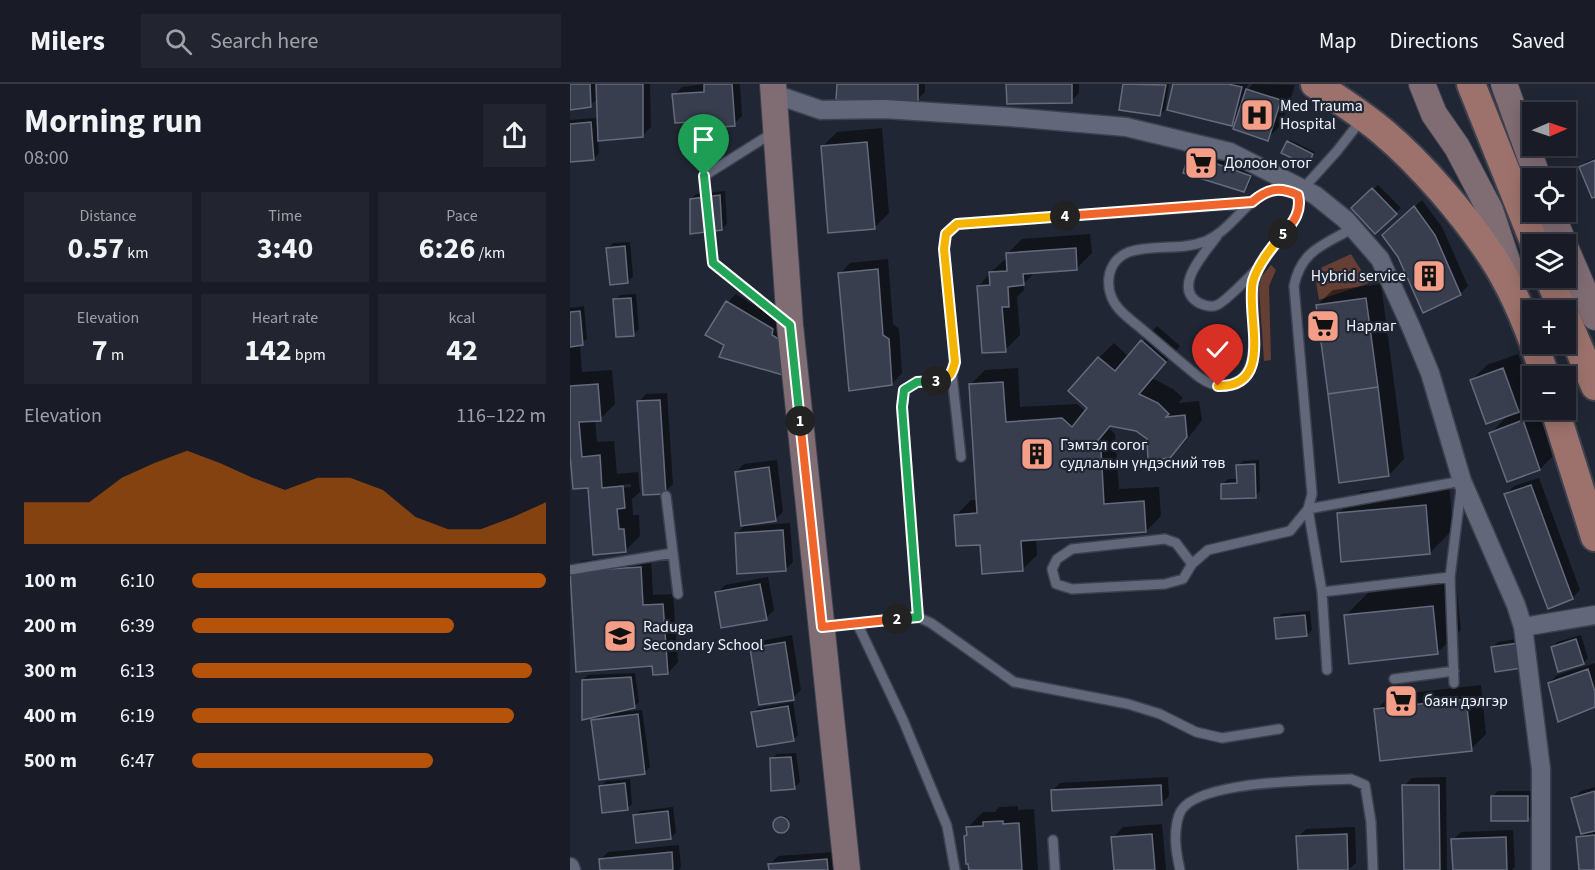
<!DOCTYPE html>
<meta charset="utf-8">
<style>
body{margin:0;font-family:"Source Sans 3",sans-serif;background:#22252f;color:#f1f3f6;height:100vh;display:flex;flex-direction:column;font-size:22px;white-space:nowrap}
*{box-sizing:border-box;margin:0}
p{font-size:20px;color:#9fa1a7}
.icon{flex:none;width:33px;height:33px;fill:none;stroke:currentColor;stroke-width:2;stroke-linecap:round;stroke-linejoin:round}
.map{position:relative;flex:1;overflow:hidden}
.side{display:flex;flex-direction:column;background:#191c27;width:570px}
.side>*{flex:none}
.needle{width:39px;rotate:88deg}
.fabs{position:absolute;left:952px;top:18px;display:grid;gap:12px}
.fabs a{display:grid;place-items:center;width:54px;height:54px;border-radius:0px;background:#191c27;box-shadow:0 3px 15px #0003,0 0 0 2px #373a44;font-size:30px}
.pin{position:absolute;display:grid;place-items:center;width:51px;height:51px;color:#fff;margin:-62px -26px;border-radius:50% 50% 50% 0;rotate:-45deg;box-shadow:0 0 6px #0007}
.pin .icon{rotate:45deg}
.km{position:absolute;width:30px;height:30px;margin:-15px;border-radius:50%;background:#222;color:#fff;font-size:16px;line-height:30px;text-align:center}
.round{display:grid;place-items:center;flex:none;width:63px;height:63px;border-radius:0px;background:#22252f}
.headline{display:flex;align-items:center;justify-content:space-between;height:102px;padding:0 24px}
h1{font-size:33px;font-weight:700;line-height:45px}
.metrics{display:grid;grid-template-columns:repeat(3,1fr);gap:9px;height:102px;padding:6px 24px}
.metrics div{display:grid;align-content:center;border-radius:0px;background:#22252f;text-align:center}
.metrics b{font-size:30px;font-weight:700}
.metrics small{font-size:16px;font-weight:400}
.metrics p{font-size:16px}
.chart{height:168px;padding:12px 24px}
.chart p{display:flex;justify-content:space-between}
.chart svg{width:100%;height:108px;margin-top:6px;fill:#b45309;opacity:.7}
ul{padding:0 24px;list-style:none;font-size:20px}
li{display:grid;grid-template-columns:96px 72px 1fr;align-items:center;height:45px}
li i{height:15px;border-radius:8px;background:#b45309}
header{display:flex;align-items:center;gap:36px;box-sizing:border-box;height:84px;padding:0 30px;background:#191c27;border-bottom:2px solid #373a44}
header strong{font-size:28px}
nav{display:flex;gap:33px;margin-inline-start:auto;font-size:21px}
.search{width:420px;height:54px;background:#22252f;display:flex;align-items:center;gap:15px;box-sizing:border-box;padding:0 21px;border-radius:0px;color:#9fa1a7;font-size:22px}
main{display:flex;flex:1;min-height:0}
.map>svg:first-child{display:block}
.green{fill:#653e34}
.shadow{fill:#0007;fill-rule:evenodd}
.building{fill:#383e4e;stroke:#656b7d;stroke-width:1.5}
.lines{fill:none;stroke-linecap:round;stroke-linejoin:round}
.service-casing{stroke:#3d404e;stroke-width:12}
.minor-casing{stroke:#3d404e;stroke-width:21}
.secondary-casing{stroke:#3d404e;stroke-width:28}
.primary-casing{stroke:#3d404e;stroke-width:32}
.service{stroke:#626879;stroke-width:9}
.minor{stroke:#626879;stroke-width:18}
.secondary{stroke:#806d73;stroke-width:26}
.primary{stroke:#9d726c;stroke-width:28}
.split-1-casing{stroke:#fff;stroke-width:12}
.split-2-casing{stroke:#fff;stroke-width:12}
.split-3-casing{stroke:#fff;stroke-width:12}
.split-4-casing{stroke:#fff;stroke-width:12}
.split-5-casing{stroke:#fff;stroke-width:12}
.split-6-casing{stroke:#fff;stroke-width:12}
.split-1{stroke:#22a559;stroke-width:8}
.split-2{stroke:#f0652b;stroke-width:8}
.split-3{stroke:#22a559;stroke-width:8}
.split-4{stroke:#f5b400;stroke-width:8}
.split-5{stroke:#f0652b;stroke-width:8}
.split-6{stroke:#f5b400;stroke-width:8}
.labels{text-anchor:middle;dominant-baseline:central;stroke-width:4.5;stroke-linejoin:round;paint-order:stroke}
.poi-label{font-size:16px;fill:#eff3fd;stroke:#212634;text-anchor:start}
</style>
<header>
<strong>Milers</strong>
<div class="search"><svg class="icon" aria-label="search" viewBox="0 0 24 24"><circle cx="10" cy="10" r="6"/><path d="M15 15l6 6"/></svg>Search here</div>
<nav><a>Map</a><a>Directions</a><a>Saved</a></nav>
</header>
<main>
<section class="side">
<div class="headline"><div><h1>Morning run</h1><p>08:00</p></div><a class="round"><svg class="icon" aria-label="share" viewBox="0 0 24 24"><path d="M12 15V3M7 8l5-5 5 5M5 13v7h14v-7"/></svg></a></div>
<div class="metrics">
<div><p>Distance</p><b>0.57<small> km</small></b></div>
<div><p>Time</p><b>3:40</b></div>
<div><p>Pace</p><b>6:26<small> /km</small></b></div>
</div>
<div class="metrics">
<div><p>Elevation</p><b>7<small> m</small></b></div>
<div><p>Heart rate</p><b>142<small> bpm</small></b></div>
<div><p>kcal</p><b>42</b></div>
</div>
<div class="chart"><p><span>Elevation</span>116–122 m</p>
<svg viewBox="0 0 160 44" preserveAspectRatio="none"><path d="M0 44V27L10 27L20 27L30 17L40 11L50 6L60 11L70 17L80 22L90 17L100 17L110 22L120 33L130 38L140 38L150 33L160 27V44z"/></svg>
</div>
<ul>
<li><b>100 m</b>6:10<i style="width:100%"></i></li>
<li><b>200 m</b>6:39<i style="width:74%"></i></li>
<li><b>300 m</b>6:13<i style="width:96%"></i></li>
<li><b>400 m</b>6:19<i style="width:91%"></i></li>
<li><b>500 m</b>6:47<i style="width:68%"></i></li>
</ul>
</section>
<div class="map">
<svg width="1025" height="786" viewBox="0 0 1025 786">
<rect width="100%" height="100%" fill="#212634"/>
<path class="green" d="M 781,170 L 799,199 L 749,216 L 744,187 Z
M 701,181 L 706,186 L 699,202 L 701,276 L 694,277 L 689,204 L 691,193 Z"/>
<path class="shadow" d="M 0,0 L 80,0 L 81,43 L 73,51 L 28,55 L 29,69 L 24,75 L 0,77 L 0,36 L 26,34 L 27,43 L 29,43 L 28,14 L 20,22 L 0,25 Z
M 135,0 L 170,0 L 172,32 L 164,40 L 140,35 L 104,11 L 112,3 Z
M 268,0 L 355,0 L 355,8 L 347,16 Z
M 438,0 L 509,0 L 509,9 L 501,17 Z
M 554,0 L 599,0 L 595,26 L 590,31 L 550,25 Z
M 605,0 L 678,0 L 676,7 L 683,0 L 725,1 L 712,40 L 697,55 L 668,34 L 662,40 Z
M 312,44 L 319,129 L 304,144 L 252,63 L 267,48 Z
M 720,56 L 745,68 L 738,80 L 718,58 Z
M 625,66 L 685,86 L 679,101 L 674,106 L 620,71 Z
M 1025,74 L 1025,111 L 1011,83 L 1016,78 Z
M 808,101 L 831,124 L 805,148 L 784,124 Z
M 155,107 L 157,140 L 152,145 L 121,115 L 126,110 Z
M 852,116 L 872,143 L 898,202 L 890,210 L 829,172 L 822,143 Z
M 520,150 L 522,169 L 507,184 L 466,187 L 453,200 L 454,206 L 447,213 L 450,251 L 435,266 L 409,202 L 420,189 L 438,173 L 437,170 L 452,155 Z
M 60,158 L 63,192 L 58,198 L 38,164 L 43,159 Z
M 318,175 L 323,240 L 329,245 L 332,289 L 322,300 L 270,190 L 280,179 Z
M 811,200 L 834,375 L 819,391 L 747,221 L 763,206 Z
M 66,210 L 69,245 L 64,250 L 45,216 L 50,211 Z
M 166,210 L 210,237 L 220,281 L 156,261 L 137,251 L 158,218 Z
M 14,222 L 17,255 L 10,260 L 12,288 L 42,286 L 45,320 L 30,335 L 25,336 L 27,358 L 44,357 L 47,390 L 68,388 L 70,408 L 62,415 L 63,431 L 69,431 L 70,452 L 55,467 L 0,370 L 0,224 ZM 61,400 L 61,403 L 33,406 L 33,403 Z
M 587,242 L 610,262 L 582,294 L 603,305 L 613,314 L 608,319 L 629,317 L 632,336 L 615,358 L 600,373 L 566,346 L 542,341 L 539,344 L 545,350 L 549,405 L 589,403 L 591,432 L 576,447 L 466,454 L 467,471 L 452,486 L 412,459 L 386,431 L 401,416 L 408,416 L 400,301 L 415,286 L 448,284 L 450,323 L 507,320 L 516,328 L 529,274 L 544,259 L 559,273 Z
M 948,270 L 963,312 L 944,331 L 963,324 L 969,326 L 985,370 L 970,385 L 921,349 L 939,330 L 902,296 L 917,281 Z
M 97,309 L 103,400 L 95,408 L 69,318 L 76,310 Z
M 207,376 L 213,428 L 205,436 L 179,439 L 179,442 L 220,439 L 223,478 L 215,486 L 166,450 L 177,439 L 166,388 L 174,380 Z
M 689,376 L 690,407 L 685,412 L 652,401 L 658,395 L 668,395 L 668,382 L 673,377 Z
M 969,394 L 1010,506 L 1002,514 L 936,410 L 944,402 Z
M 879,399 L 883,445 L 860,469 L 768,430 L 791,407 Z
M 46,473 L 49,475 L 81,473 L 83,511 L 103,510 L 108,578 L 98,589 L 84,581 L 1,487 L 11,477 Z
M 198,493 L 204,526 L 196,534 L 147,509 L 155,501 Z
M 886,499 L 891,546 L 867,569 L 775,532 L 798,509 Z
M 740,527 L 742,546 L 737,551 L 706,535 L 711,530 Z
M 222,551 L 231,606 L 223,614 L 182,565 L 190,557 Z
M 1011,551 L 1018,574 L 1013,579 L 982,564 L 987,558 Z
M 953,554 L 956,577 L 923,563 L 928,558 Z
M 1025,579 L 1025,621 L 979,599 L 987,591 Z
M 65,589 L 69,618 L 64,623 L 51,626 L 51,628 L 72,626 L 80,683 L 75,688 L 23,637 L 28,631 L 13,596 L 18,591 Z
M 911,601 L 916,650 L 901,665 L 806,626 L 821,611 Z
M 223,618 L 228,651 L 223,656 L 183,629 L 188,624 Z
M 226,669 L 230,698 L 225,703 L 202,675 L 207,670 Z
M 598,693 L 599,712 L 591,720 L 482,707 L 490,699 Z
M 876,693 L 877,786 L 835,786 L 834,702 L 842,694 Z
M 60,695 L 62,720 L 57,725 L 31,702 L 36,697 Z
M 1025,703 L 1025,745 L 1021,746 L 1025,748 L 1025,786 L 1011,786 L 1007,754 L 1012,749 L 1003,715 L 1011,707 Z
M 928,707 L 963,707 L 963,730 L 958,735 L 923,712 Z
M 448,722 L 448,726 L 464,725 L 468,786 L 400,786 L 395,752 L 398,750 L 398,743 L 413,728 L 425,728 L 429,723 Z
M 103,723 L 106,748 L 101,754 L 64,732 L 70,727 Z
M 215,732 L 218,734 L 220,739 L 211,747 L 205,744 L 204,741 L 210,733 Z
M 592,740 L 596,786 L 545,786 L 543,754 L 553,743 Z
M 785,743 L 786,779 L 778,786 L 729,786 L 728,753 L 736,745 Z
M 943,746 L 945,783 L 942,786 L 884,786 L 883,756 L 891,748 Z
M 109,761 L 111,783 L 108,786 L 32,786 L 30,776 L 38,768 Z
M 265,768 L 266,786 L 200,786 L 200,780 L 208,772 Z"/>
<path class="building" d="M 0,0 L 20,0 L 21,23 L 0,26 Z
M 26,0 L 73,0 L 73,53 L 28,57 Z
M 134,0 L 162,0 L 165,42 L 139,44 L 138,37 L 105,39 L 102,10 L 134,8 Z
M 267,0 L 348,0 L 348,18 L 266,16 Z
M 436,0 L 502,0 L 502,19 L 437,20 Z
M 553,0 L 596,1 L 590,32 L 549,26 Z
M 603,0 L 658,0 L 672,3 L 662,42 L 597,26 Z
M 676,5 L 711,16 L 698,57 L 663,45 Z
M 21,38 L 24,76 L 0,78 L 0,40 Z
M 717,57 L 743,70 L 738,82 L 711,69 Z
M 297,58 L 305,145 L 258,149 L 251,62 Z
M 619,70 L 681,92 L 674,108 L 613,89 Z
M 1025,76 L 1025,113 L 1022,114 L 1009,83 Z
M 802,104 L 827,130 L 805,150 L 781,124 Z
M 150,111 L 152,146 L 120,150 L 120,115 Z
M 844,122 L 865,151 L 891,211 L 853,229 L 828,173 L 812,151 Z
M 55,162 L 58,199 L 40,201 L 36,164 Z
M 506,164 L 507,186 L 453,190 L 454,201 L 438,203 L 439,223 L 432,223 L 436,268 L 412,269 L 407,202 L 420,201 L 419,188 L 437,187 L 436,169 Z
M 308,185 L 313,251 L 319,255 L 322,301 L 279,307 L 268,189 Z
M 61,214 L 64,252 L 46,253 L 43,215 Z
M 796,214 L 808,303 L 758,310 L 746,221 Z
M 156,217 L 203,245 L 202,251 L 213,258 L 213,291 L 149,273 L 154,261 L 135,251 Z
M 10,227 L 13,261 L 0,263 L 0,228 Z
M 571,256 L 596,278 L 569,310 L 588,319 L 599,330 L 596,333 L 615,331 L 617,353 L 600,374 L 578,376 L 577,355 L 566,347 L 540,342 L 525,360 L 531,365 L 534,420 L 574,417 L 576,448 L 451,457 L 453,487 L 412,490 L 410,461 L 386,462 L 384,431 L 407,429 L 399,300 L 433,298 L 436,338 L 492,334 L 502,343 L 517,324 L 498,307 L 528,273 L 545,287 Z
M 933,284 L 949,328 L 916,340 L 900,296 Z
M 28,300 L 31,337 L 9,338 L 12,373 L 30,371 L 32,404 L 53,402 L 55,424 L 47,425 L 49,445 L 54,445 L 56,468 L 23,471 L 18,404 L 3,405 L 0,371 L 0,302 Z
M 808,303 L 819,392 L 769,399 L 758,310 Z
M 90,316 L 96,410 L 73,411 L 67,317 Z
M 953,336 L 970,386 L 937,398 L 919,349 Z
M 685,380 L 686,414 L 651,415 L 651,400 L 667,399 L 666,381 Z
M 199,383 L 206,437 L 171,442 L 165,388 Z
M 961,401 L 1003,515 L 978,525 L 934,410 Z
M 856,421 L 860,470 L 771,478 L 767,429 Z
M 213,446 L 216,487 L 167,490 L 165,449 Z
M 35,483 L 38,485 L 71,483 L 73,521 L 93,520 L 98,590 L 83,591 L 82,582 L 6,588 L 0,487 Z
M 190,500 L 197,536 L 151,544 L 145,508 Z
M 863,522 L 868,570 L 779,580 L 774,531 Z
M 735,531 L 737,552 L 706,555 L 704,534 Z
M 1006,555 L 1014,580 L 988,588 L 981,563 Z
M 215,558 L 224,616 L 189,621 L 180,564 Z
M 948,559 L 952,584 L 925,588 L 921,563 Z
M 1018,585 L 1025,608 L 1025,623 L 988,638 L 978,599 Z
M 61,593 L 65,624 L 12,636 L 12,596 Z
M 896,615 L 902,667 L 810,677 L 804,625 Z
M 218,622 L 224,657 L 187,663 L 181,628 Z
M 68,630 L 75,690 L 29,696 L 21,636 Z
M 221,673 L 225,705 L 201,707 L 200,674 Z
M 55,699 L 58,726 L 32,729 L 29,702 Z
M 591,701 L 592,721 L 482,727 L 481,706 Z
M 832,701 L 869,701 L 870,786 L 834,786 Z
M 1025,707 L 1025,747 L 1011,750 L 1001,714 Z
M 921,712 L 958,712 L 958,737 L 921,737 Z
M 98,727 L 101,755 L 66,759 L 63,731 Z
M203 741a8 8 0 1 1 16 0a8 8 0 1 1-16 0Z
M 433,737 L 433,740 L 449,739 L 452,786 L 399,786 L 398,780 L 396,780 L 394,752 L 397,751 L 396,743 L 413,742 L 413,738 Z
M 582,750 L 585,786 L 544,786 L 541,753 Z
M 777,750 L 778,786 L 728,786 L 726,752 Z
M 1025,751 L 1025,786 L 1009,786 L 1006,753 Z
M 936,753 L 937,786 L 883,786 L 881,755 Z
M 102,768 L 103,786 L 30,786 L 29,775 Z
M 257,775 L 258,786 L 199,786 L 198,780 Z"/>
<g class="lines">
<g class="service-casing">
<path id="service" d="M 204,48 L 134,92 L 143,179 L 214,236
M 709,105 L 718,106 L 728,111 C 735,139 699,161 688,186 C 673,220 701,286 663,300 C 651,304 640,301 629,293 C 610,278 592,262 573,246 C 565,239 556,233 549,225 C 533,207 535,177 559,168 C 583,160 611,167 636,157 C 664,145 677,110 709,105 Z
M 731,107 L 767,67 L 792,35
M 647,152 C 636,168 601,203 629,219 C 634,221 641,224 647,221 C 655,218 678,194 686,186
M 382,291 L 391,373
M 96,412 L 108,510
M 622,480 L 606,459 L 595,455 L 502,465 L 487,475 L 482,485 L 486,500 L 502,505 L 595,500 L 613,495 L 622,480 L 638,466 L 720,447 L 738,425 L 742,410 L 724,202 C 731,166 754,161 783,144
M 0,486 L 103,469
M 752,508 L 880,493
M 348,533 L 332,323 L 334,306 L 347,298 L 373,297 L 382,291 L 385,278 L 374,165 L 376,150 L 387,140 L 682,119
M 287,539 L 333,636 L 377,742 L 385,786
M 254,542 L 348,533 L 361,539 L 444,598 L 558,620 L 590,630 L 626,648 L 652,654 L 709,645
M 757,586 L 752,508 L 738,425 L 892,397 L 880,493 L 884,599
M 824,595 L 884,587
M 483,756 L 485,786
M 610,786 C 606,768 603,749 609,731 C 620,695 748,697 781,695 L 795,701 L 801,738 L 803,786"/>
</g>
<g class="minor-casing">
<path id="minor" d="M 204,10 L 251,26 L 314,25 L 440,33 L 556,43 L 660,68 L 745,111 L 776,136 L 810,175 L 841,243 L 860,289 L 892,397 L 946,521 L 953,543 L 1025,531
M 953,543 L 971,685 L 971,786
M 0,783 L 1,786"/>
</g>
<g class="secondary-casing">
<path id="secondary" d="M 203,0 L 220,241 L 277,786
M 852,0 L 864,30 L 887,63 L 920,126 L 943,195
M 934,0 L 968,94
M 981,128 L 994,160
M 996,165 L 1025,233"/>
</g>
<g class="primary-casing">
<path id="primary" d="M 745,0 C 768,15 792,30 813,48 C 851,80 893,129 921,171 C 945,207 962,251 975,292
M 901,0 L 965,160
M 979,194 L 993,226
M 996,234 L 1025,302
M 985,326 L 1025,453"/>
</g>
<use href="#service" class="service"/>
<use href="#minor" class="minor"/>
<use href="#secondary" class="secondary"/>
<use href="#primary" class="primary"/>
</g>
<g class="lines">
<g class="split-1-casing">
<path id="split-1" d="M 134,92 L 143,179 L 220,241 L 230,337"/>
</g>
<g class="split-2-casing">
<path id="split-2" d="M 230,337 L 252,543 L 327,535"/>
</g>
<g class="split-3-casing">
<path id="split-3" d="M 327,535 L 348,533 L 332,323 L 334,306 L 347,298 L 366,297"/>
</g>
<g class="split-4-casing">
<path id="split-4" d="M 366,297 C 379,296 382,290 385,278 L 374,165 L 376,150 L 387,140 L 495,132"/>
</g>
<g class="split-5-casing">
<path id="split-5" d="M 495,132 L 682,118 C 697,105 709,102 728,111 C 732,127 724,138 713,150"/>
</g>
<g class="split-6-casing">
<path id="split-6" d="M 648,302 C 706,303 675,231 683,197 C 688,180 702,163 713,150"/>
</g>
<use href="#split-1" class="split-1"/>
<use href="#split-2" class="split-2"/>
<use href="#split-3" class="split-3"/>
<use href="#split-4" class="split-4"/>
<use href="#split-5" class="split-5"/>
<use href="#split-6" class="split-6"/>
</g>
<defs>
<g id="hospital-square" transform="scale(1.725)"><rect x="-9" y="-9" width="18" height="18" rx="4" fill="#f49e87" stroke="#212634"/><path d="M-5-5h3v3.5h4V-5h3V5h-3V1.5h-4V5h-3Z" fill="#111"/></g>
<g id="supermarket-square" transform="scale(1.725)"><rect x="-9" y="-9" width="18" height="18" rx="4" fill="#f49e87" stroke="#212634"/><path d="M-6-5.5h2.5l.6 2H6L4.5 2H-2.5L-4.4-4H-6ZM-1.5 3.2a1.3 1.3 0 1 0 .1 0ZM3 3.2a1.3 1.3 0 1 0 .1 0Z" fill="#111"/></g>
<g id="building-square" transform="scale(1.725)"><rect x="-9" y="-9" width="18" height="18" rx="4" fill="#f49e87" stroke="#212634"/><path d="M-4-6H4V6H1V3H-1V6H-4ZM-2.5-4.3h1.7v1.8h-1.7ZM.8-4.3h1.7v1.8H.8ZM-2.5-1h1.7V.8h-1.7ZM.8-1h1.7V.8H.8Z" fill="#111"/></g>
<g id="school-square" transform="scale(1.725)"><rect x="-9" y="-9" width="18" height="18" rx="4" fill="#f49e87" stroke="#212634"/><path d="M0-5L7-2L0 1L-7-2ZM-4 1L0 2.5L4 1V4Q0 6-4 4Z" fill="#111"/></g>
</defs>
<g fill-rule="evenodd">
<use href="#hospital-square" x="687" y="31"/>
<use href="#supermarket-square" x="631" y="79"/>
<use href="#building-square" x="859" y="192"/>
<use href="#supermarket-square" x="753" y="242"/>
<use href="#building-square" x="467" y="370"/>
<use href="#school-square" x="50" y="552"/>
<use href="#supermarket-square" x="831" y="617"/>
</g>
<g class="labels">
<g class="poi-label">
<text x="710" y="22">Med Trauma<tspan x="710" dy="18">Hospital</tspan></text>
<text x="654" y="79">Долоон отог</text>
<text x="836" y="192" text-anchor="end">Hybrid service</text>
<text x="776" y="242">Нарлаг</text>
<text x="490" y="361">Гэмтэл согог<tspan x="490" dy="18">судлалын үндэсний төв</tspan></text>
<text x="73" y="543">Raduga<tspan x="73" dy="18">Secondary School</tspan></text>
<text x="854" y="617">баян дэлгэр</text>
</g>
</g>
</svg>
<div class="fabs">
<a><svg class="needle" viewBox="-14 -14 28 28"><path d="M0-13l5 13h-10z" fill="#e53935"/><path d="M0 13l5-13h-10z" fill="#9fa1a7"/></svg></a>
<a><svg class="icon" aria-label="locate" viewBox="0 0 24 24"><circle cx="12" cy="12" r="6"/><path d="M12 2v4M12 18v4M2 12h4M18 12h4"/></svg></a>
<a><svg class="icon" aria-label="layers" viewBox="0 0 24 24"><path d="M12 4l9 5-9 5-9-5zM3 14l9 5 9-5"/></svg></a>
<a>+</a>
<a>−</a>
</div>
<div class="pin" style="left:134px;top:92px;background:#1e9e55"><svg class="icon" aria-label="arrive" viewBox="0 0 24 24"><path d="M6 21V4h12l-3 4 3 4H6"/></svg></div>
<div class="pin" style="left:648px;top:302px;background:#d93025"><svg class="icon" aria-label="check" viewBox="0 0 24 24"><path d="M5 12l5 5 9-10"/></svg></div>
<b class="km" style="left:230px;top:337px">1</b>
<b class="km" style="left:327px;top:535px">2</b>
<b class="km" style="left:366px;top:297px">3</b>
<b class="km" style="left:495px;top:132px">4</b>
<b class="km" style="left:713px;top:150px">5</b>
</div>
</main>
